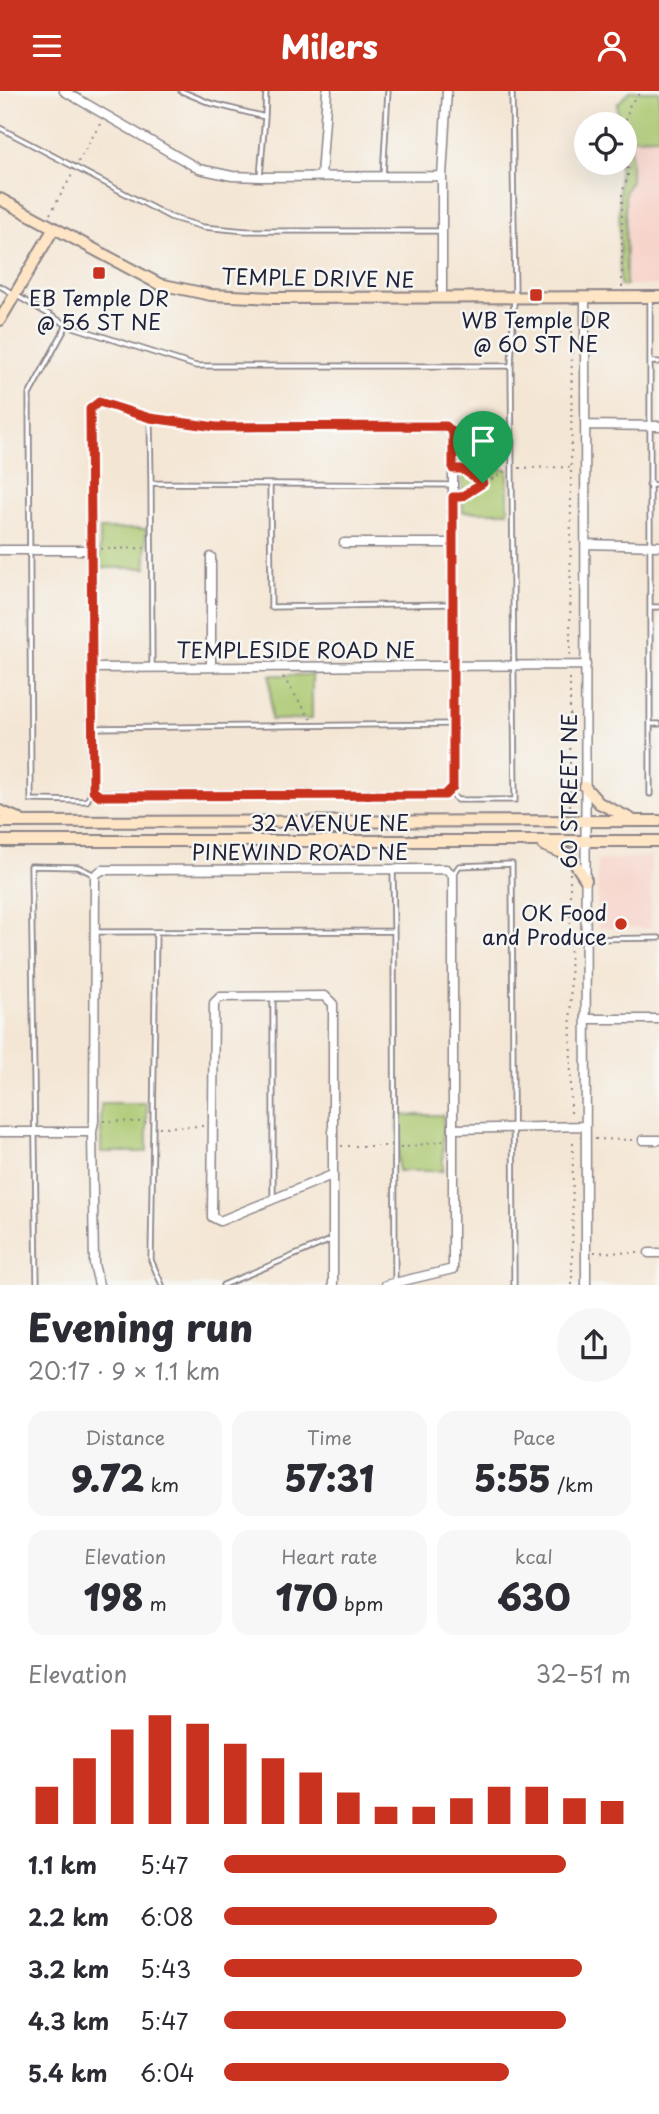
<!DOCTYPE html>
<meta charset="utf-8">
<style>
body{margin:0;font-family:"Playpen Sans",sans-serif;background:#f7f7f7;color:#2b2b33;height:100vh;display:flex;flex-direction:column;font-size:26px;white-space:nowrap}
*{box-sizing:border-box;margin:0}
p{font-size:23px;color:#7c7c81}
.icon{flex:none;width:38px;height:38px;fill:none;stroke:currentColor;stroke-width:2;stroke-linecap:round;stroke-linejoin:round}
.map{position:relative;height:1194px;overflow:hidden}
.drawer{display:flex;flex-direction:column;background:#fff;flex:1}
.drawer>*{flex:none}
.fabs{position:absolute;left:574px;top:21px;display:grid;gap:14px}
.fabs a{display:grid;place-items:center;width:63px;height:63px;border-radius:50%;background:#fff;box-shadow:0 7px 28px #0002;font-size:35px}
.pin{position:absolute;display:grid;place-items:center;width:60px;height:60px;color:#fff;margin:-72px -30px;border-radius:50% 50% 50% 0;rotate:-45deg;box-shadow:0 0 7px #0007}
.pin .icon{rotate:45deg}
.round{display:grid;place-items:center;flex:none;width:74px;height:74px;border-radius:37px;background:#f7f7f7}
.summary{display:flex;align-items:center;justify-content:space-between;height:119px;padding:0 28px}
h1{font-size:38px;font-weight:800;line-height:52px}
.metrics{display:grid;grid-template-columns:repeat(3,1fr);gap:10px;height:119px;padding:7px 28px}
.metrics div{display:grid;align-content:center;border-radius:18px;background:#f7f7f7;text-align:center}
.metrics b{font-size:35px;font-weight:800}
.metrics small{font-size:19px;font-weight:400}
.metrics p{font-size:19px}
.chart{height:196px;padding:14px 28px}
.chart p{display:flex;justify-content:space-between}
.chart svg{width:100%;height:126px;margin-top:7px;stroke:#c8321e;stroke-width:6}
ul{padding:0 28px;list-style:none;font-size:23px}
li{display:grid;grid-template-columns:112px 84px 1fr;align-items:center;height:52px}
li i{height:18px;border-radius:9px;background:#c8321e}
header{display:flex;justify-content:space-between;align-items:center;height:91px;padding:0 28px;background:#c8321e;color:#fff;font-size:32px;font-weight:800}
.map>svg:first-child{display:block}
.built{fill:#f7d1c7}
.green{fill:#abc86f;stroke:#667555;stroke-width:2}
.lines{fill:none;stroke-linecap:round;stroke-linejoin:round}
.lane-casing{stroke:#8b8488;stroke-width:7}
.street-casing{stroke:#8b8488;stroke-width:11}
.secondary-casing{stroke:#8b8488;stroke-width:14}
.path{stroke:#8b8488;stroke-width:2;stroke-dasharray:2 5;stroke-linecap:butt}
.lane{stroke:#fff;stroke-width:3.5}
.street{stroke:#fff;stroke-width:8}
.secondary{stroke:#fee5c5;stroke-width:10}
.route-casing{stroke:#fff;stroke-width:14}
.route{stroke:#c8321e;stroke-width:9}
.poi-dot{fill:#c8321e;stroke:#f6f6f2;stroke-width:2.5}
.labels{text-anchor:middle;dominant-baseline:central;stroke-width:5;stroke-linejoin:round;paint-order:stroke}
.street-label{font-size:21px;fill:#22223b;stroke:#f6f6f2}
.poi-label{font-size:21px;fill:#22223b;stroke:#f6f6f2}
</style>
<header><svg class="icon" aria-label="menu" viewBox="0 0 24 24"><path d="M4 6h16M4 12h16M4 18h16"/></svg>Milers<svg class="icon" aria-label="person" viewBox="0 0 24 24"><circle cx="12" cy="8" r="4"/><path d="M4 21q1-7 8-7t8 7"/></svg></header>
<div class="map">
<svg width="659" height="1194" viewBox="0 0 659 1194">
<rect width="100%" height="100%" fill="#f6f6f2"/>
<filter id="ink" filterUnits="userSpaceOnUse"><feTurbulence type="fractalNoise" baseFrequency=".0143" numOctaves="2"/><feDisplacementMap in="SourceGraphic" scale="14" xChannelSelector="R" yChannelSelector="G"/><feConvolveMatrix kernelMatrix="1 2 1 2 8 2 1 2 1" color-interpolation-filters="sRGB"/></filter>
<filter id="wash" filterUnits="userSpaceOnUse"><feTurbulence type="fractalNoise" baseFrequency=".00686" numOctaves="4" result="noise"/><feDisplacementMap in="SourceGraphic" scale="28" xChannelSelector="R" yChannelSelector="G"/><feGaussianBlur stdDeviation="1.57" result="paint"/><feColorMatrix in="noise" values="0 0 0 0 0 0 0 0 0 0 0 0 0 0 0 0 0 1.4 0 .05"/><feComposite in="paint" operator="in"/></filter>
<g filter="url(#wash)">
<rect width="100%" height="100%" fill="#f4e6d4"/>
<path class="built" d="M 659,46 L 659,194 L 626,194 L 625,101 L 631,89 L 631,47 Z
M 651,765 L 651,837 L 598,837 L 597,770 Z"/>
<path class="green" d="M 630,0 L 659,0 L 659,46 L 631,47 L 631,89 L 625,101 L 626,194 L 620,195 L 619,72 L 625,72 L 625,33 L 619,33 L 617,13 Z
M 462,378 L 508,378 L 508,421 L 463,421 Z
M 100,438 L 146,438 L 146,477 L 100,477 Z
M 270,584 L 312,584 L 312,628 L 271,629 Z
M 101,1013 L 147,1013 L 147,1061 L 101,1061 Z
M 398,1024 L 443,1024 L 443,1080 L 398,1080 Z"/>
</g>
<g filter="url(#ink)">
<g class="lines">
<g class="lane-casing">
<path id="lane" d="M 181,0 L 210,12 L 265,26 L 260,86
M 512,0 L 515,203
M 265,26 L 266,0
M 0,37 L 170,126 L 203,136 L 246,140 L 440,140
M 383,85 L 388,0
M 0,195 L 67,234 L 196,275 L 511,275 L 515,709 L 457,709 L 450,701
M 67,234 L 29,304 L 31,709 L 87,710 L 92,701
M 650,271 L 659,271
M 511,275 L 514,210
M 150,327 L 151,392
M 270,394 L 271,516 L 452,513
M 649,394 L 659,394
M 650,516 L 659,516
M 152,575 L 151,392 L 453,394
M 650,633 L 659,633
M 93,637 L 453,633
M 650,703 L 650,208
M 393,779 L 394,840
M 453,784 L 459,775 L 512,773 L 514,1194
M 97,841 L 394,840 L 395,1189
M 156,841 L 151,1169 L 162,1194
M 587,848 L 659,847
M 273,907 L 273,1106
M 37,1194 L 31,775 L 78,776 L 93,783
M 223,1194 L 331,1149"/>
</g>
<g class="street-casing">
<path id="street" d="M 64,0 L 199,78 L 232,85 L 260,86 L 442,85
M 321,85 L 327,0
M 442,206 L 442,85 L 447,0
M 585,206 L 586,1194
M 99,311 L 150,327 L 216,336 L 446,335 L 453,341 L 453,696 L 445,704 L 100,704 L 92,700 L 90,318 Z
M 586,334 L 659,335
M 344,452 L 453,452
M 586,453 L 659,455
M 0,459 L 89,459
M 211,466 L 211,576
M 91,577 L 586,574
M 586,928 L 659,928
M 455,1038 L 585,1035
M 0,1041 L 92,1041
M 643,1049 L 659,1049
M 332,1084 L 220,1130 L 212,1126 L 214,912 L 220,906 L 325,905 L 333,913 L 333,1194
M 649,1162 L 659,1162
M 99,1194 L 94,1173 L 92,1041 L 94,1030 L 95,784 L 102,779 L 446,778 L 453,784 L 453,1178 L 386,1194"/>
</g>
<g class="secondary-casing">
<path id="secondary" d="M 0,108 L 159,193 L 211,204 L 274,207 L 659,206
M 0,229 L 54,137
M 585,696 L 599,712 L 631,728
M 0,720 L 19,728
M 0,731 L 659,730
M 0,750 L 659,750
M 543,754 L 570,765 L 586,789"/>
</g>
<path class="path" d="M 78,71 L 100,33
M 50,123 L 73,82
M 622,196 L 622,102 L 628,86 L 626,28 L 630,13 L 641,0
M 519,377 L 573,376
M 463,379 L 482,391
M 461,406 L 504,381
M 101,458 L 144,457
M 570,564 L 572,221
M 283,586 L 311,628
M 570,587 L 570,718
M 570,782 L 571,1023
M 103,1030 L 146,1031
M 159,1036 L 203,1035
M 595,1048 L 635,1049
M 341,1055 L 388,1055
M 400,1057 L 443,1050
M 594,1161 L 641,1162
M 572,1194 L 573,1047"/>
<use href="#lane" class="lane"/>
<use href="#street" class="street"/>
<use href="#secondary" class="secondary"/>
</g>
</g>
<g class="lines" filter="url(#ink)">
<g class="route-casing">
<path id="route" d="M 99,311 L 150,327 L 216,336 L 446,335 L 453,341 L 453,378 L 462,378 L 483,392 L 461,406 L 453,406 L 453,696 L 445,704 L 100,705 L 93,700 L 90,318 Z"/>
</g>
<use href="#route" class="route"/>
</g>
<g class="poi-dot">
<rect x="92" y="175" width="14" height="14" rx="3.5"/>
<rect x="529" y="197" width="14" height="14" rx="3.5"/>
<circle cx="621" cy="833" r="7"/>
</g>
<g class="labels">
<g class="street-label">
<text transform="translate(318 186) rotate(1)">TEMPLE DRIVE NE</text>
<text x="296" y="558">TEMPLESIDE ROAD NE</text>
<text transform="translate(568 700) rotate(-90)">60 STREET NE</text>
<text x="330" y="731">32 AVENUE NE</text>
<text x="300" y="760">PINEWIND ROAD NE</text>
</g>
<g class="poi-label">
<text x="99" y="206">EB Temple DR<tspan x="99" dy="24">@ 56 ST NE</tspan></text>
<text x="536" y="228">WB Temple DR<tspan x="536" dy="24">@ 60 ST NE</tspan></text>
<text x="607" y="821" text-anchor="end">OK Food<tspan x="607" dy="24">and Produce</tspan></text>
</g>
</g>
</svg>
<div class="fabs">
<a><svg class="icon" aria-label="locate" viewBox="0 0 24 24"><circle cx="12" cy="12" r="6"/><path d="M12 2v4M12 18v4M2 12h4M18 12h4"/></svg></a>
</div>
<div class="pin" style="left:483px;top:392px;background:#1e9e55"><svg class="icon" aria-label="arrive" viewBox="0 0 24 24"><path d="M6 21V4h12l-3 4 3 4H6"/></svg></div>
</div>
<section class="drawer">
<div class="summary"><div><h1>Evening run</h1><p>20:17 · 9 × 1.1 km</p></div><a class="round"><svg class="icon" aria-label="share" viewBox="0 0 24 24"><path d="M12 15V3M7 8l5-5 5 5M5 13v7h14v-7"/></svg></a></div>
<div class="metrics">
<div><p>Distance</p><b>9.72<small> km</small></b></div>
<div><p>Time</p><b>57:31</b></div>
<div><p>Pace</p><b>5:55<small> /km</small></b></div>
</div>
<div class="metrics">
<div><p>Elevation</p><b>198<small> m</small></b></div>
<div><p>Heart rate</p><b>170<small> bpm</small></b></div>
<div><p>kcal</p><b>630</b></div>
</div>
<div class="chart"><p><span>Elevation</span>32–51 m</p>
<svg viewBox="0 0 160 44" preserveAspectRatio="none"><path d="M5 44V31M15 44V21M25 44V11M35 44V6M45 44V9M55 44V16M65 44V21M75 44V26M85 44V33M95 44V38M105 44V38M115 44V35M125 44V31M135 44V31M145 44V35M155 44V36"/></svg>
</div>
<ul>
<li><b>1.1 km</b>5:47<i style="width:84%"></i></li>
<li><b>2.2 km</b>6:08<i style="width:67%"></i></li>
<li><b>3.2 km</b>5:43<i style="width:88%"></i></li>
<li><b>4.3 km</b>5:47<i style="width:84%"></i></li>
<li><b>5.4 km</b>6:04<i style="width:70%"></i></li>
</ul>
</section>
